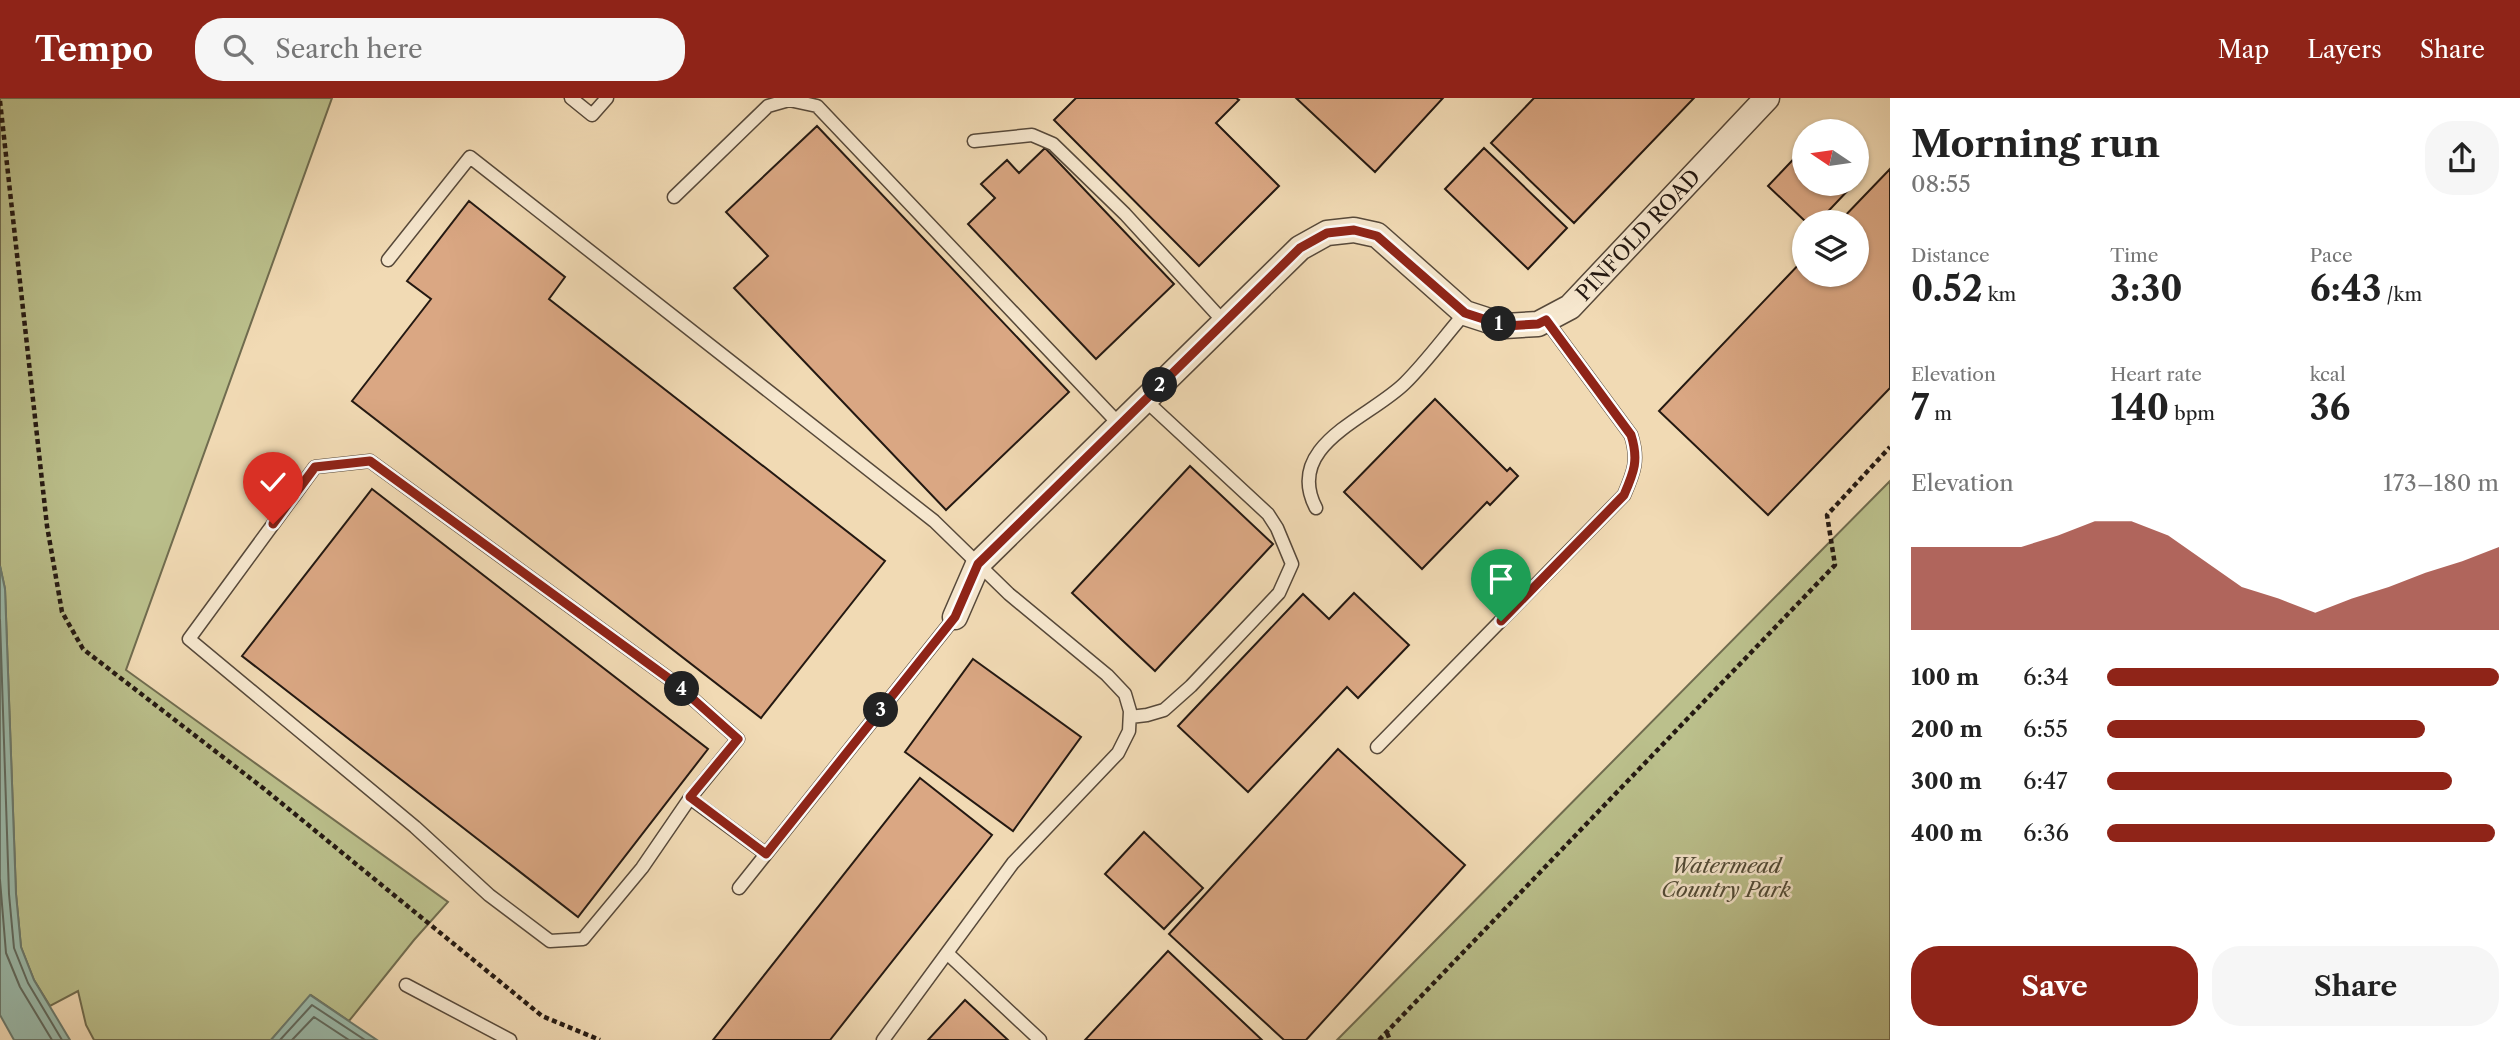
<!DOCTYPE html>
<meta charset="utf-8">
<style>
body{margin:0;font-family:"Libre Caslon Text",serif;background:#f6f6f6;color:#222;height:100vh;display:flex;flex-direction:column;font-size:26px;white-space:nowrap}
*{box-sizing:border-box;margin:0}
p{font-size:23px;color:#767676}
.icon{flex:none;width:38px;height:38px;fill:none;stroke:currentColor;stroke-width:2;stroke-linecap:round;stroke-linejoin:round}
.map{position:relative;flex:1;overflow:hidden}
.drawer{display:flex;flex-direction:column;background:#fff;width:630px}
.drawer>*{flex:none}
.needle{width:46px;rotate:283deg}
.tools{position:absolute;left:1792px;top:21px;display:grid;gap:14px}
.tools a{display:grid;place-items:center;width:77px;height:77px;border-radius:50%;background:#fff;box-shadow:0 2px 5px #0004;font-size:35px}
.pin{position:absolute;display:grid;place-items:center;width:60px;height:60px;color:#fff;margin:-72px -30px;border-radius:50% 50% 50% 0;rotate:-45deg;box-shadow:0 0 7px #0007}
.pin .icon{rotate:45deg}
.km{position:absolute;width:35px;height:35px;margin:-18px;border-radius:50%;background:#222;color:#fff;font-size:19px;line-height:35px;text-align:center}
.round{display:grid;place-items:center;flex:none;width:74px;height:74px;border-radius:28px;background:#f6f6f6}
.headline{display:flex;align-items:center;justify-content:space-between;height:119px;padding:0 21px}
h1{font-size:38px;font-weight:700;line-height:52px}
.stats{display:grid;grid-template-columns:repeat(3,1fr);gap:10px;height:119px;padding:7px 21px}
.stats div{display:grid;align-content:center}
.stats b{font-size:35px;font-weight:700}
.stats small{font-size:19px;font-weight:400}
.stats p{font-size:19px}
.chart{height:196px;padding:14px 21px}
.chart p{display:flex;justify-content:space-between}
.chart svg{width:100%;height:126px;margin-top:7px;fill:#8f2418;opacity:.7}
.primary-button{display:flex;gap:14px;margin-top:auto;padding:14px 21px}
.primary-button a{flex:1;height:80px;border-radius:28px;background:#8f2418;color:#fff;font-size:28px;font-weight:700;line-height:80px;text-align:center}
.primary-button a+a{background:#f6f6f6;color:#222}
ul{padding:0 21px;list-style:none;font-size:23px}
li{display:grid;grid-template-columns:112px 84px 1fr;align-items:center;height:52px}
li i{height:18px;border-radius:9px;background:#8f2418}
header{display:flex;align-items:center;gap:42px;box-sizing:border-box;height:98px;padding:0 35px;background:#8f2418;color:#fff}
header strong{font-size:33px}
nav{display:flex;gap:38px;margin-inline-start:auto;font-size:24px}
.search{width:490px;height:63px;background:#f6f6f6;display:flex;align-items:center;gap:18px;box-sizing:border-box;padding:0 24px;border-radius:28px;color:#767676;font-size:26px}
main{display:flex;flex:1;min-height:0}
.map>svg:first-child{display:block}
.green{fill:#bbc08c;stroke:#706c4f;stroke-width:2}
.water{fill:#9bbbac;stroke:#6b7a6e;stroke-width:2}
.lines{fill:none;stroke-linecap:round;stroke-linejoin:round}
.shore{stroke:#606a5f;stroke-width:2}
.building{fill:#daa783;stroke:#241912;stroke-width:2}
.service-casing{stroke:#57493a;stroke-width:15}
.minor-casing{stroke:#57493a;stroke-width:27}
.path{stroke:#241912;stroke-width:4.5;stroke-dasharray:5 3.5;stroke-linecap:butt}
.service{stroke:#f6e7ce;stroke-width:12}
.minor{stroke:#f6e7ce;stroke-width:24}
.route-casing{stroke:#fff;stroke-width:14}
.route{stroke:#8f2418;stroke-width:9}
.labels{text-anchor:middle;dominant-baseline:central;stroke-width:5;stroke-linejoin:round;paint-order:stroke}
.street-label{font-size:21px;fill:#241912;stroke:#f6e7ce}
.park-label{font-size:21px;font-style:italic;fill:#514b37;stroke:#f6e7ce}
</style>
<header>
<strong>Tempo</strong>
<div class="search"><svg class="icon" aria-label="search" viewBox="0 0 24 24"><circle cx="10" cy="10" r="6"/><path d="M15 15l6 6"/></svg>Search here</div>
<nav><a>Map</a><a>Layers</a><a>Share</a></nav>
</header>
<main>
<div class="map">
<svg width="1890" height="942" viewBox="0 0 1890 942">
<rect width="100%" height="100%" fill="#f1dab4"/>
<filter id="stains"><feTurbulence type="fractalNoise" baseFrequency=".00286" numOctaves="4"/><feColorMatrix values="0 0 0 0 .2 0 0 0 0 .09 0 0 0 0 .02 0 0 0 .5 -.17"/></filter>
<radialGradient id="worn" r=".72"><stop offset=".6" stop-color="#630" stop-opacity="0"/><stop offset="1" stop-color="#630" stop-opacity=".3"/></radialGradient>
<path class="green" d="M 0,0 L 332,0 L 126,572 L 448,804 L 414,842 L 349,923 L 311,897 L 271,942 L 94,942 L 86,927 L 78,893 L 50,908 L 34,882 L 21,849 L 16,796 L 5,491 L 0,468 Z
M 1890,383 L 1890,942 L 1337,942 L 1338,941 Z"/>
<path class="water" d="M 0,468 L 5,491 L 16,796 L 21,849 L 34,882 L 70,942 L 14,942 L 0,917 Z
M 310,897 L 377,942 L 271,942 Z"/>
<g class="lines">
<path class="shore" d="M 0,522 L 9,796 L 14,850 L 28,885 L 62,942
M 0,782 L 6,855 L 20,889 L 52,942
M 280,942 L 312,907 L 365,942
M 292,942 L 314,919 L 349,942"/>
</g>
<path class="building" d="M 1076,0 L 1236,0 L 1239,2 L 1216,25 L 1279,88 L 1199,168 L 1054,22 Z
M 1296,0 L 1443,0 L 1375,74 Z
M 1534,0 L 1694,0 L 1574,125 L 1491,45 Z
M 817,28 L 1069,294 L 946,412 L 734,190 L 768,158 L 726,114 Z
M 1045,50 L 1174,186 L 1096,261 L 968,126 L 995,100 L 981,86 L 1007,62 L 1019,75 Z
M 1484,50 L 1567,130 L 1528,171 L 1445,91 Z
M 1804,50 L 1804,86 L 1854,86 L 1818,124 L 1806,124 L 1768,88 Z
M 1890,71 L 1890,290 L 1768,417 L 1659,313 L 1804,161 L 1804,177 L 1857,177 L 1857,124 L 1839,124 Z
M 469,103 L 565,179 L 549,201 L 885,463 L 761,620 L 352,303 L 431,201 L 407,183 Z
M 1435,301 L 1507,373 L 1510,370 L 1518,378 L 1490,407 L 1487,404 L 1422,471 L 1344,394 Z
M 1190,368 L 1273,446 L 1155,573 L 1072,495 Z
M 372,391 L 708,651 L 578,819 L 242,558 Z
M 1354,495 L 1409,547 L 1358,600 L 1347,589 L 1248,694 L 1178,628 L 1303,496 L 1329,521 Z
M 973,561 L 1081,639 L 1013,733 L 905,654 Z
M 1338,651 L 1465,767 L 1306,942 L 1284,942 L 1169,836 Z
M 920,680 L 992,737 L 830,942 L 713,942 Z
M 1144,734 L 1203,790 L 1164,831 L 1105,776 Z
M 1168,853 L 1262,942 L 1085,942 Z
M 965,902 L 1008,942 L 928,942 Z"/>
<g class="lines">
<g class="service-casing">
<path id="service" d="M 571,0 L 592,17 L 607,0
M 974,43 L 1032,37 L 1053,46 L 1125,116 L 1224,224
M 674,99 L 768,8 L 789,2 L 817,8 L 1120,327
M 388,162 L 470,59 L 934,423 L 1009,496 L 1107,577 L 1125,596 L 1130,613 L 1129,633 L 1118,655 L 1013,765 L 883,942
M 1316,410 C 1283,347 1370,320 1405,285 C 1427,263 1445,238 1465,215
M 1130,619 L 1147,617 L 1164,612 L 1191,588 L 1279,495 L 1292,466 L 1277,430 L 1268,416 L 1145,302
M 1377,649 L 1624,397 C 1634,374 1639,362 1631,337 L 1546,222
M 690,700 L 642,770 L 583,841 L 550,843 L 489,797 L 415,729 L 189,541 L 315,369 L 370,363 L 675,585 L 738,641 L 690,700 L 766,756
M 739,790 L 955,519
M 947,855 L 1040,942
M 406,887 L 510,942"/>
</g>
<g class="minor-casing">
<path id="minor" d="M 955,519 L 978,466 L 1300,150 L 1327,135 L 1354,132 L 1377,137 L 1465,215 L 1505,228 L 1538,226 L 1570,209 L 1767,0"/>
</g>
<path class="path" d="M 0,3 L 47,428 L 62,514 L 83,551 L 263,690 L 542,918 L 600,942
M 1387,935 L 1390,942
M 1379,942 L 1835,467 L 1827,417 L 1890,349"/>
<use href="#service" class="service"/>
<use href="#minor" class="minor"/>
</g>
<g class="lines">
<g class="route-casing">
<path id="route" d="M 273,426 L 315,369 L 370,363 L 675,585 L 738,641 L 690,699 L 766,756 L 955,519 L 978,466 L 1300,150 L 1327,135 L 1354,132 L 1377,138 L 1465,215 L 1505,228 L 1538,226 L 1546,222 L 1631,337 C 1639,362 1634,374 1624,397 L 1501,523"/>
</g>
<use href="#route" class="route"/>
</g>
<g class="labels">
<g class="street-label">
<text transform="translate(1638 137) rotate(-47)">PINFOLD ROAD</text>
</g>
<g class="park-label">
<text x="1726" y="767">Watermead<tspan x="1726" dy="24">Country Park</tspan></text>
</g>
</g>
<rect width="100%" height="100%" filter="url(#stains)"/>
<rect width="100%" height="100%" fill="url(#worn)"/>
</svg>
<div class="tools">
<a><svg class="needle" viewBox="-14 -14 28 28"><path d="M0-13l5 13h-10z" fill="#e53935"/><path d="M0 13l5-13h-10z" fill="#767676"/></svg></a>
<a><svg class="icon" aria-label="layers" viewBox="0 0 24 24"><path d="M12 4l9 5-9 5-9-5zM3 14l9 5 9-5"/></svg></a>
</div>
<div class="pin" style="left:1501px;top:523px;background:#1e9e55"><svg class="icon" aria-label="arrive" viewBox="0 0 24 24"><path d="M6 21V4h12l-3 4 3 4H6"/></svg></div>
<div class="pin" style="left:273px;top:426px;background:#d93025"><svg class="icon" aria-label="check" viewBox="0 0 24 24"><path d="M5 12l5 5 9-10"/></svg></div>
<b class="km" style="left:1499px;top:226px">1</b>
<b class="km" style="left:1160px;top:287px">2</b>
<b class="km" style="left:881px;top:612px">3</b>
<b class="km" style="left:682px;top:591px">4</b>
</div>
<section class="drawer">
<div class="headline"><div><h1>Morning run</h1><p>08:55</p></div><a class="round"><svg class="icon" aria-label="share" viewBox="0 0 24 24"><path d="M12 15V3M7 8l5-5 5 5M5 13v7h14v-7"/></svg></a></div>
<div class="stats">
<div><p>Distance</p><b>0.52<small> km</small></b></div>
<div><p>Time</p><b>3:30</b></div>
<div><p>Pace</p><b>6:43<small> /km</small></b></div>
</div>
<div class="stats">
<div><p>Elevation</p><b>7<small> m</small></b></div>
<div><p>Heart rate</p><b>140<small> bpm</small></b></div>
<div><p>kcal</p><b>36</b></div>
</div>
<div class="chart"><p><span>Elevation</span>173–180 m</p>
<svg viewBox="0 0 160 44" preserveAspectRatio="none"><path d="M0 44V15L10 15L20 15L30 15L40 11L50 6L60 6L70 11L80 20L90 29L100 33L110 38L120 33L130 29L140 24L150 20L160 15V44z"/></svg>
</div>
<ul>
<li><b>100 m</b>6:34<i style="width:100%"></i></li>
<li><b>200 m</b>6:55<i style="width:81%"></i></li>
<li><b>300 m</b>6:47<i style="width:88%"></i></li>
<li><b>400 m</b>6:36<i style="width:99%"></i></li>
</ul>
<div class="primary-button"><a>Save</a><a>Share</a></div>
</section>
</main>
